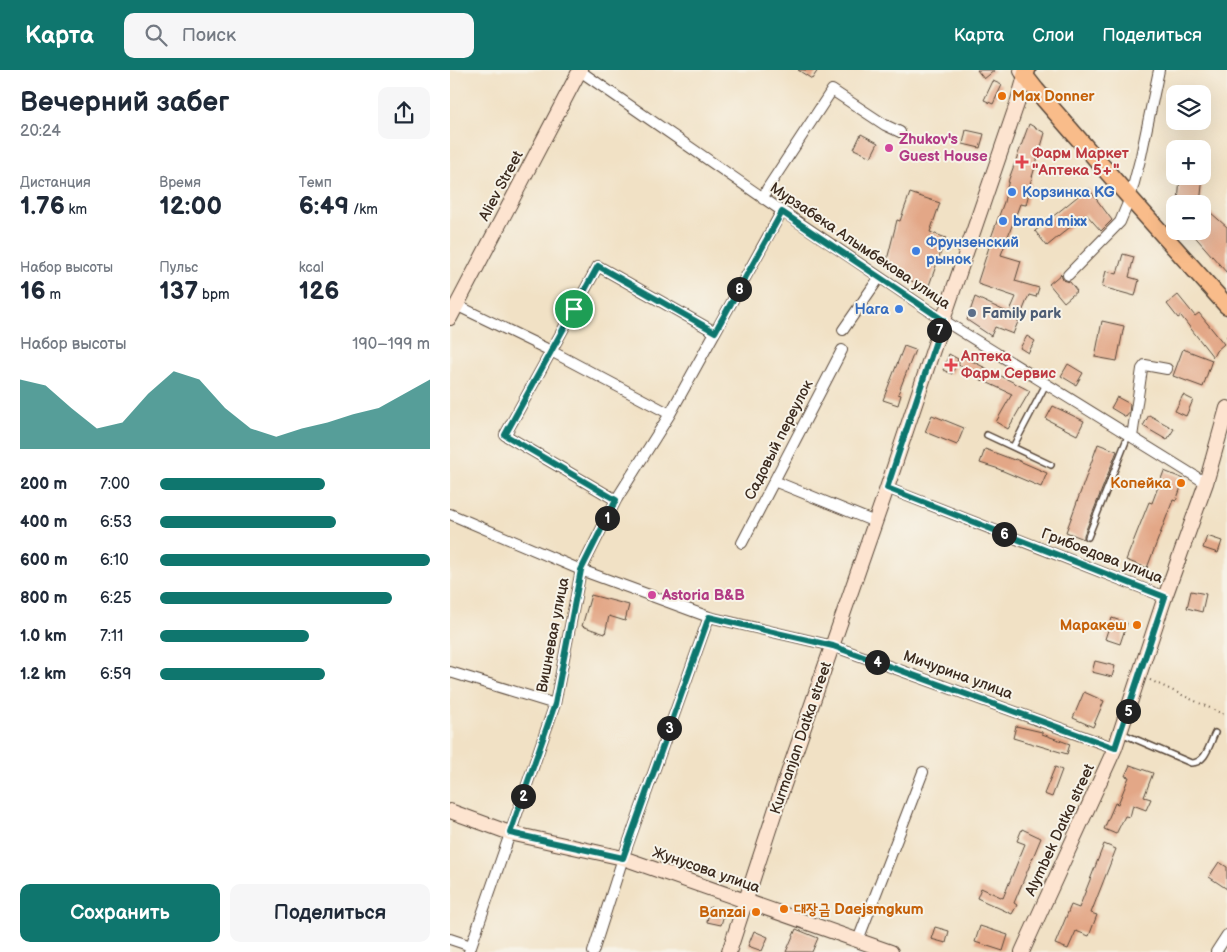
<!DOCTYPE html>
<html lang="ru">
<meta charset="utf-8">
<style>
body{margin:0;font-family:"Balsamiq Sans","Poor Story",sans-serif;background:#f6f6f7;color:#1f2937;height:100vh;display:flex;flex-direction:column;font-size:19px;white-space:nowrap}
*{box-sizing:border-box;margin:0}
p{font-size:16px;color:#747a83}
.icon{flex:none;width:28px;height:28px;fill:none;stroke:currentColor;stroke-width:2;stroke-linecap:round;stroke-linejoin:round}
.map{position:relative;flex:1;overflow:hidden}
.panel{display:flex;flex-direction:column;background:#fff;width:450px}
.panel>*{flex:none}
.controls{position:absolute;left:716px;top:15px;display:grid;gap:10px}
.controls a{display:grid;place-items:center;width:45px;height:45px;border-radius:10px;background:#fff;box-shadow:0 5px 20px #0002;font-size:25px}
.pin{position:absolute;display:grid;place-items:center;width:42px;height:42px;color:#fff;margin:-21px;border:2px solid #fff;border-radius:50%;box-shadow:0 1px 5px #0007}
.km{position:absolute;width:25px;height:25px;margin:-12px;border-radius:50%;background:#222;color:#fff;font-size:14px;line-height:25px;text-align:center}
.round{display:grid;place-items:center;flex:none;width:52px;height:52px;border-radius:10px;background:#f6f6f7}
.headline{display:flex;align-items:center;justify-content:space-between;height:85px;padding:0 20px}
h1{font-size:28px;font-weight:700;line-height:38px}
.metrics{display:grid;grid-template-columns:repeat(3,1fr);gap:8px;height:85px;padding:5px 20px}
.metrics div{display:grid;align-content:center}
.metrics b{font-size:25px;font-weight:700}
.metrics small{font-size:14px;font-weight:400}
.metrics p{font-size:14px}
.chart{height:140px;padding:10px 20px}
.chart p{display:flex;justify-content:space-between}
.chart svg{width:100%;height:90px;margin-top:5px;fill:#0f766e;opacity:.7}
.primary-button{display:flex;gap:10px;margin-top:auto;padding:10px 20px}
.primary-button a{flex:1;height:58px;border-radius:10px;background:#0f766e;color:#fff;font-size:20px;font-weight:700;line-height:58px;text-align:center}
.primary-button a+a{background:#f6f6f7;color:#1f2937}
ul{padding:0 20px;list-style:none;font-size:16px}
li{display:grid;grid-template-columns:80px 60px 1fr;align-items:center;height:38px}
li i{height:12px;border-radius:6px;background:#0f766e}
header{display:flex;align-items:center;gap:30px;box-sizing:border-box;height:70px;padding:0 25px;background:#0f766e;color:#fff}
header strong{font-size:24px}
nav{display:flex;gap:28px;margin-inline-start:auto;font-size:18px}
.search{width:350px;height:45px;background:#f6f6f7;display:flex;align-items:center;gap:12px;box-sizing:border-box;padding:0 18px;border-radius:10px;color:#747a83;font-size:19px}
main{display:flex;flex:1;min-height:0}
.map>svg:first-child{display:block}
.building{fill:#e3a787}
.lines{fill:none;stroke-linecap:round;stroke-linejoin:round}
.lane-casing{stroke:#564537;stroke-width:8}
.street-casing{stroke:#564537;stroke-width:12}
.secondary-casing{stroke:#564537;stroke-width:16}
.primary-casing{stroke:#564537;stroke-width:19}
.path{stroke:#564537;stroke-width:2;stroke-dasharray:1 4;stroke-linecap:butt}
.lane{stroke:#fff;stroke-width:5}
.street{stroke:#fff;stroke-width:10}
.secondary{stroke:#fde4d0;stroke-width:14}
.primary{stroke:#f9bc8a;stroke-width:16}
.route-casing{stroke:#fff;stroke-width:10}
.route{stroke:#0f766e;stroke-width:6}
.food-dot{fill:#e8710a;stroke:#f7f3e8;stroke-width:2}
.hotel-dot{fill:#d1479c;stroke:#f7f3e8;stroke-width:2}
.health-dot{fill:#e0444e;stroke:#f7f3e8;stroke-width:2}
.shop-dot{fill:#3f7fe0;stroke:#f7f3e8;stroke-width:2}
.service-dot{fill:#5c6f8a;stroke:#f7f3e8;stroke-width:2}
.labels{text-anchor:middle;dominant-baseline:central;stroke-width:4;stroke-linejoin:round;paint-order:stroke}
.food-label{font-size:15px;font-weight:bold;fill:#c56008;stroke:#f7f3e8;text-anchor:end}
.hotel-label{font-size:15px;font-weight:bold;fill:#b23c85;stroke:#f7f3e8;text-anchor:start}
.health-label{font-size:15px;font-weight:bold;fill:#be3a42;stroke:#f7f3e8;text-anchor:start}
.street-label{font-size:15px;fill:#3b2a1e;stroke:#f7f3e8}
.shop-label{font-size:15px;font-weight:bold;fill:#366cbe;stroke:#f7f3e8;text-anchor:start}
.service-label{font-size:15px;font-weight:bold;fill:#4e5e75;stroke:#f7f3e8;text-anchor:start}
</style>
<header>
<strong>Карта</strong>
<div class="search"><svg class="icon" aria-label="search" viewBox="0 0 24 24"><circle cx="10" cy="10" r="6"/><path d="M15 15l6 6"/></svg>Поиск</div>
<nav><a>Карта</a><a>Слои</a><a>Поделиться</a></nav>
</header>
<main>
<section class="panel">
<div class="headline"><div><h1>Вечерний забег</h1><p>20:24</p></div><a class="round"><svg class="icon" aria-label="share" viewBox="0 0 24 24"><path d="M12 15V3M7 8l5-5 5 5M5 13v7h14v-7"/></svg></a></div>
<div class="metrics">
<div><p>Дистанция</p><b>1.76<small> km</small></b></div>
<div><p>Время</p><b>12:00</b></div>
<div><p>Темп</p><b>6:49<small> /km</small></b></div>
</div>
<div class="metrics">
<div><p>Набор высоты</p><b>16<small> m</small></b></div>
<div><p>Пульс</p><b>137<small> bpm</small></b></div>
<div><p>kcal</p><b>126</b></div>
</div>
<div class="chart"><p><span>Набор высоты</span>190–199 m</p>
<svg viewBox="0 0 160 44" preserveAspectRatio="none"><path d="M0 44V10L10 13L20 24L30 34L40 31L50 17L60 6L70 10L80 24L90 34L100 38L110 34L120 31L130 27L140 24L150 17L160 10V44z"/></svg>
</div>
<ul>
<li><b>200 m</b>7:00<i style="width:61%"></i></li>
<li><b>400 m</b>6:53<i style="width:65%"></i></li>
<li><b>600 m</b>6:10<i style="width:100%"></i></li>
<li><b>800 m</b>6:25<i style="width:86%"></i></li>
<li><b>1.0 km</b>7:11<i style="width:55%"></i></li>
<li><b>1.2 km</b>6:59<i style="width:61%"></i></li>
</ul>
<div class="primary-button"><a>Сохранить</a><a>Поделиться</a></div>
</section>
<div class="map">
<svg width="777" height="882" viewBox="0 0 777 882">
<rect width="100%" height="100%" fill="#f7f3e8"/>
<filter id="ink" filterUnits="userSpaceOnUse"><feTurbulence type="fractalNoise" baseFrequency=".02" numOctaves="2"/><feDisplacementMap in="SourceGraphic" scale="10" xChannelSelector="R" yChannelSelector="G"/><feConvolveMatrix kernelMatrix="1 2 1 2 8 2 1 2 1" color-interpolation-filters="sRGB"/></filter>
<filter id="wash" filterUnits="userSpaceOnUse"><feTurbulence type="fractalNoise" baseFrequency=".0096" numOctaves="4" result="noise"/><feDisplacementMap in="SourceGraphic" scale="20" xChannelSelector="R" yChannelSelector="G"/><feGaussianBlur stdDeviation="1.12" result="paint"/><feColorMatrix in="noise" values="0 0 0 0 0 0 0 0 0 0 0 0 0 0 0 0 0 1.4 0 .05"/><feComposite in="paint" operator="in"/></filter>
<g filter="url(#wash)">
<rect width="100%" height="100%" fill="#f1e1c5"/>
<g id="blocks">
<path class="building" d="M 348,0 L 368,0 L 362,9 Z
M 527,0 L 545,0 L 534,9 Z
M 543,11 L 552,15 L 543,34 L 534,30 Z
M 579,54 L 595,63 L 580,114 L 581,114 L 576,135 L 570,134 L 551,185 L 571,191 L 565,211 L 589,218 L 586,227 L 579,225 L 563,264 L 545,257 L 541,266 L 517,250 L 525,227 L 559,243 L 566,227 L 528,214 L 528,211 L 540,174 L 539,173 L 554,132 L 559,109 Z
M 516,60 L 534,64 L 530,78 L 513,74 Z
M 411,64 L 428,73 L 421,87 L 404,79 Z
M 730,106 L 753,106 L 750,134 L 728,134 Z
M 638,118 L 662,150 L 651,161 L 636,144 L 597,176 L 585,161 Z
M 460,123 L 490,133 L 480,162 L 496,168 L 477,221 L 436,194 L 447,150 L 450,151 Z
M 752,135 L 777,157 L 777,203 L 740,161 L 752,161 Z
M 673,184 L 684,187 L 679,207 L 689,210 L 685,226 L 652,217 L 656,201 L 667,204 Z
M 611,204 L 613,210 L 620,212 L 627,221 L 614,232 L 599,214 Z
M 728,225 L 745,246 L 749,243 L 774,274 L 766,281 L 763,287 L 731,246 L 728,248 L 717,234 Z
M 652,251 L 674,256 L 667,291 L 645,287 Z
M 577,266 L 585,271 L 578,283 L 570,278 Z
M 454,276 L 465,280 L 448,324 L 451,325 L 448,335 L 433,330 Z
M 733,279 L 762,290 L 753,317 L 723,306 Z
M 512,283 L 523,287 L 522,291 L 580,321 L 558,359 L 546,352 L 562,324 L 525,307 L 527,302 L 508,295 Z
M 499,284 L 508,289 L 502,304 L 493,300 Z
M 618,294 L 633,303 L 626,315 L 611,306 Z
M 733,325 L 743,330 L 736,346 L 725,341 Z
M 667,327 L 680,334 L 679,343 L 676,347 L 661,338 Z
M 603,336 L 634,351 L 627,365 L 596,349 Z
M 482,345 L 514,358 L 507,375 L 475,362 Z
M 699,345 L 724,359 L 717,370 L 693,356 Z
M 648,374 L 667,381 L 634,465 L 634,469 L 616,462 Z
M 535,379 L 564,390 L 565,389 L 597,403 L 591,417 L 546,398 L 530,393 Z
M 714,401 L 734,409 L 726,431 L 723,430 L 697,498 L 676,490 L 699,432 L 702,433 Z
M 757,466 L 772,471 L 768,483 L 753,478 Z
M 741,521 L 756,524 L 752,542 L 737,538 Z
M 141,525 L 179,535 L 175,551 L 159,546 L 155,564 L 132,556 Z
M 662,548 L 677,553 L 670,574 L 655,569 Z
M 645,591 L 665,596 L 662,607 L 642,602 Z
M 634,622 L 654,631 L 643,657 L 623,648 Z
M 566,656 L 592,662 L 592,664 L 620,674 L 617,684 L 563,668 Z
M 680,695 L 703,703 L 694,727 L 701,729 L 696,740 L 683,735 L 680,747 L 675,746 L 666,764 L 654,759 L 665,733 L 668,734 L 679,707 L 675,706 Z
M 605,697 L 612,700 L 602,727 L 594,724 Z
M 572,759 L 591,768 L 564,833 L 567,835 L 562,844 L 527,828 L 531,818 L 553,828 L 575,774 L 567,771 Z
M 654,774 L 666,779 L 641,843 L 647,845 L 639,866 L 626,861 L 618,879 L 605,874 L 621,835 L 629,838 Z
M 769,792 L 777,797 L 777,819 L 759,807 Z
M 260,837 L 275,841 L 271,855 L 257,852 Z
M 530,856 L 558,865 L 553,881 L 525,872 Z
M 485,857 L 499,861 L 496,873 L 481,869 Z
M 346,859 L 368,868 L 362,882 L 336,882 Z
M 304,861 L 318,867 L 312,881 L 298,876 Z"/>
</g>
</g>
<g filter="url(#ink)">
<use href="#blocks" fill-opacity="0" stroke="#564537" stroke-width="1"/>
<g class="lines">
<g class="lane-casing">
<path id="lane" d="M 537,365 L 601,395
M 563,377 L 596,314
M 638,467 L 678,366
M 671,663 L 741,693 C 756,693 759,675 765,663"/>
</g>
<g class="street-casing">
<path id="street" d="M 130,1 L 332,141 L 493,250 L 756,413
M 313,129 L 317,119 L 382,20 L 435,55 L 450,62
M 618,205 L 670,152 L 680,128 L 691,86 L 709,0
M 6,235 L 101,281 L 220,344
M 393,260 L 429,208
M 682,367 L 692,299 L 695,295 L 717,299
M 324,411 L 425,452
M 437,418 L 715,527
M 166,430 L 55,365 L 148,196 L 265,262
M 0,444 L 131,500 L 259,547 L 383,576 L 665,678
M 292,473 L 392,280
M 0,602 L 105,634
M 0,869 L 21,876
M 408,870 L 473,702
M 19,882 L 105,634 L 131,500 L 166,430 L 220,344 L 332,141
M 143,882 L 173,788 L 259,547
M 766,882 L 777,865"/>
</g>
<g class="secondary-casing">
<path id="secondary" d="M 0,248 L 130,0
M 0,741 L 60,763 L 173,788 L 441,882
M 279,882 L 328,732 L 437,418 L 493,250 L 567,34 L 575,6 L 571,1
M 572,882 L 665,678 L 715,527 L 756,413 L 777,338"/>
</g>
<g class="primary-casing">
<path id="primary" d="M 577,0 L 575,6 L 586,20 L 680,128 L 777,236"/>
</g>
<path class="path" d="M 777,267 L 777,266
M 700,610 L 777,646"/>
<use href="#lane" class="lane"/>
<use href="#street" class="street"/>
<use href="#secondary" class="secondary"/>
<use href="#primary" class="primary"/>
</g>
</g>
<g class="lines" filter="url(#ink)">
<g class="route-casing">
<path id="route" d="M 332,142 L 493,250 L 437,418 L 715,527 L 665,678 L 383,576 L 259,547 L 173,788 L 60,763 L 105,634 L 131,500 L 166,430 L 55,365 L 148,196 L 265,262 Z"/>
</g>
<use href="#route" class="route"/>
</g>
<g class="food-dot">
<circle cx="552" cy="26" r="5"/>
<circle cx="731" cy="413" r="5"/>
<circle cx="687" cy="555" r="5"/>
<circle cx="334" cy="839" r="5"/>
<circle cx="306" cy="842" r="5"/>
</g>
<g class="hotel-dot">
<circle cx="439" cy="78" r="5"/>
<circle cx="202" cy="525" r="5"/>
</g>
<g class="health-dot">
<path d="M569.5 84.5h5v5h5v5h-5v5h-5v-5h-5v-5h5z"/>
<path d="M498.5 287.5h5v5h5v5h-5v5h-5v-5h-5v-5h5z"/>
</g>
<g class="shop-dot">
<circle cx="562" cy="122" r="5"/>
<circle cx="553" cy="151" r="5"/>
<circle cx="466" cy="181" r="5"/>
<circle cx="449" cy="239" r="5"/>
</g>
<circle class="service-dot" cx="522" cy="243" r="5"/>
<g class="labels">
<g class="food-label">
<text x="562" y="26" text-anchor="start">Max Donner</text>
<text x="721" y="413">Копейка</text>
<text x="677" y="555">Маракеш</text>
<text x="344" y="839" text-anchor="start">대장금 Daejsmgkum</text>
<text x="296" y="842">Banzai</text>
</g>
<g class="hotel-label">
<text x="449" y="69">Zhukov's<tspan x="449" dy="17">Guest House</tspan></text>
<text x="212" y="525">Astoria B&amp;B</text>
</g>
<g class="health-label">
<text x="582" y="83">Фарм Маркет<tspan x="582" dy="17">"Аптека 5+"</tspan></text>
<text x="511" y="286">Аптека<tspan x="511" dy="17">Фарм Сервис</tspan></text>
</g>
<g class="street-label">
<text transform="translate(51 116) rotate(-62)">Aliev Street</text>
<text transform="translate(410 176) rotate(34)">Мурзабека Алымбекова улица</text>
<text transform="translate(329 370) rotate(-63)">Садовый переулок</text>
<text transform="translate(652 486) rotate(21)">Грибоедова улица</text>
<text transform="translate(103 565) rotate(-79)">Вишневая улица</text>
<text transform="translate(508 605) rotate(20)">Мичурина улица</text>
<text transform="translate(351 668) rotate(-71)">Kurmanjan Datka street</text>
<text transform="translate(610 760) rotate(-65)">Alymbek Datka street</text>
<text transform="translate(256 800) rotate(19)">Жунусова улица</text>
</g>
<g class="shop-label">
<text x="572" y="122">Корзинка KG</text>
<text x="563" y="151">brand mixx</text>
<text x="476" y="172">Фрунзенский<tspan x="476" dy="17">рынок</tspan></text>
<text x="439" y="239" text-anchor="end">Нага</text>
</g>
<g class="service-label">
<text x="532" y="243">Family park</text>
</g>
</g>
</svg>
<div class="controls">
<a><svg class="icon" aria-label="layers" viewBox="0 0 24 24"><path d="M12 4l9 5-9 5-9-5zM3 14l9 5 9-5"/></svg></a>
<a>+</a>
<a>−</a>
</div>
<div class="pin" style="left:124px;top:239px;background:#1e9e55"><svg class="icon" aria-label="arrive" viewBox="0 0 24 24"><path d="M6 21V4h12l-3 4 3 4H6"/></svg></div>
<b class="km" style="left:157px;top:448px">1</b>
<b class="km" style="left:73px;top:726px">2</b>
<b class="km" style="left:219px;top:658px">3</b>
<b class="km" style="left:427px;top:592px">4</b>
<b class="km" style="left:678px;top:641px">5</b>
<b class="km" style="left:554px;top:464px">6</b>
<b class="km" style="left:489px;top:260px">7</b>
<b class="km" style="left:289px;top:219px">8</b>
</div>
</main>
